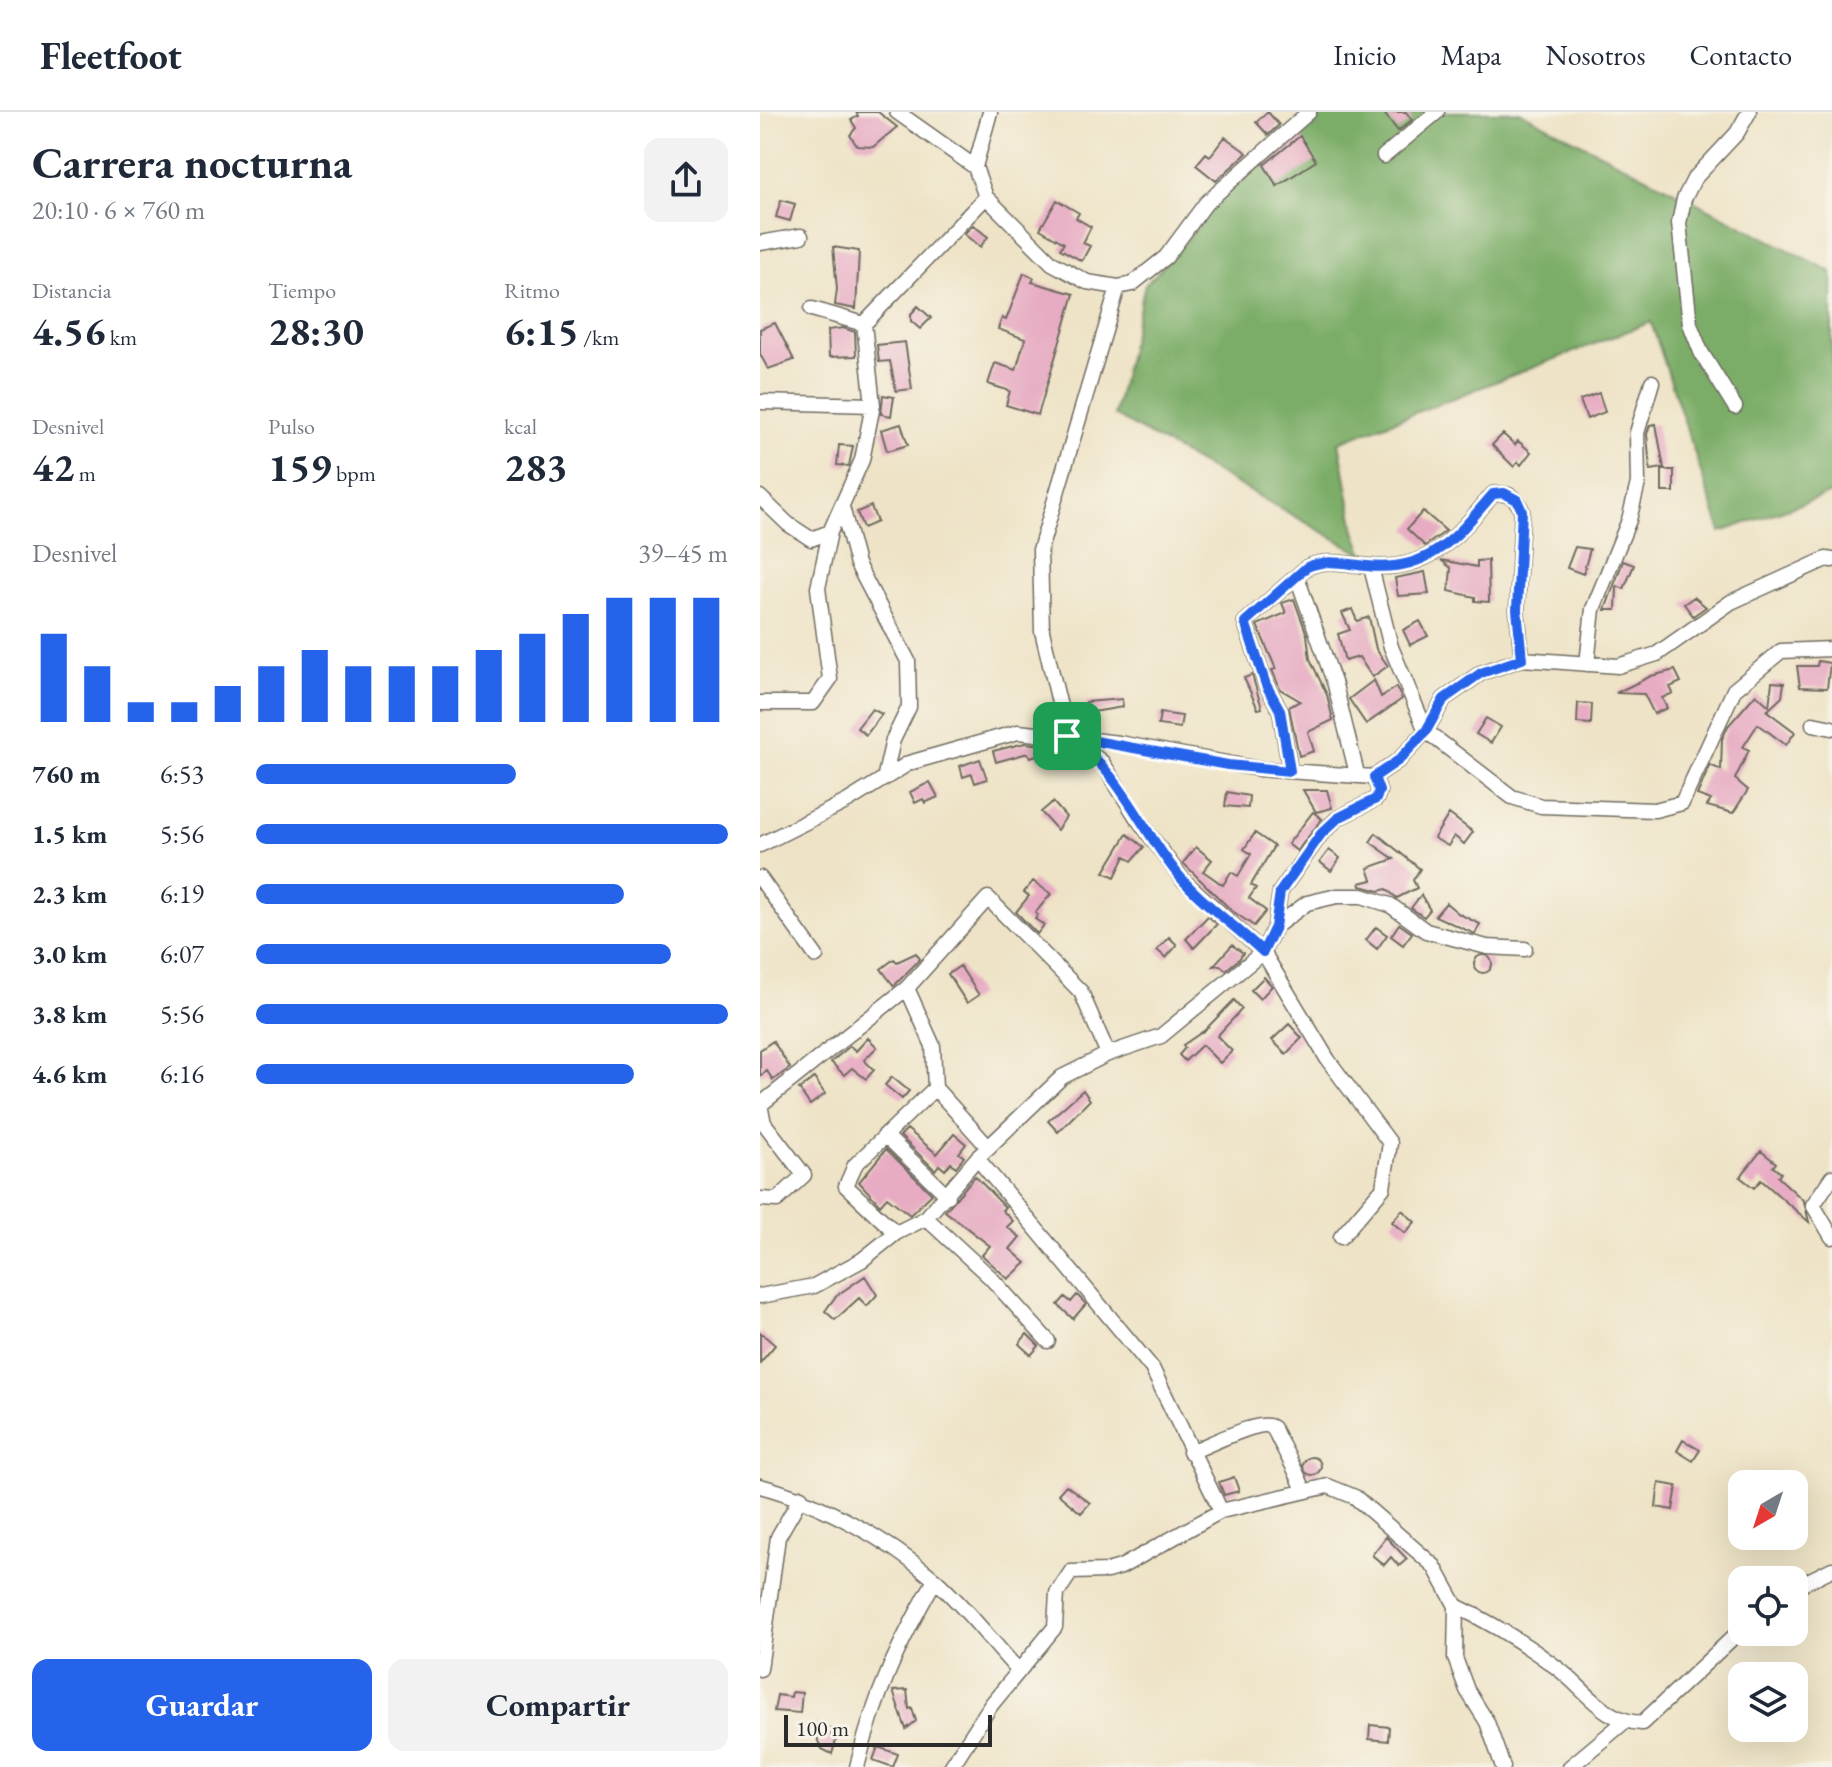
<!DOCTYPE html>
<html lang="es">
<meta charset="utf-8">
<style>
body{margin:0;font-family:"EB Garamond",serif;background:#f2f2f3;color:#1f2937;height:100vh;display:flex;flex-direction:column;font-size:30px;white-space:nowrap}
*{box-sizing:border-box;margin:0}
p{font-size:26px;color:#747a83}
.icon{flex:none;width:44px;height:44px;fill:none;stroke:currentColor;stroke-width:2;stroke-linecap:round;stroke-linejoin:round}
.map{position:relative;flex:1;overflow:hidden}
.panel{display:flex;flex-direction:column;background:#fff;width:760px}
.panel>*{flex:none}
.needle{width:52px;rotate:219deg}
.controls{position:absolute;left:968px;top:1358px;display:grid;gap:16px}
.controls a{display:grid;place-items:center;width:80px;height:80px;border-radius:16px;background:#fff;box-shadow:0 8px 32px #0002;font-size:40px}
.scale{position:absolute;left:24px;bottom:20px;width:208px;box-sizing:border-box;padding-left:8px;border:4px solid #2b2b2b;border-top:0;font-size:22px;line-height:28px;white-space:nowrap;color:#2b2b2b;-webkit-text-stroke:6px #f7f3e8;paint-order:stroke}
.pin{position:absolute;display:grid;place-items:center;width:68px;height:68px;color:#fff;margin:-34px;border-radius:16px;box-shadow:0 4px 12px #0006}
.round{display:grid;place-items:center;flex:none;width:84px;height:84px;border-radius:16px;background:#f2f2f3}
.headline{display:flex;align-items:center;justify-content:space-between;height:136px;padding:0 32px}
h1{font-size:44px;font-weight:700;line-height:60px}
.figures{display:grid;grid-template-columns:repeat(3,1fr);gap:12px;height:136px;padding:8px 32px}
.figures div{display:grid;align-content:center}
.figures b{font-size:40px;font-weight:700}
.figures small{font-size:22px;font-weight:400}
.figures p{font-size:22px}
.chart{height:224px;padding:16px 32px}
.chart p{display:flex;justify-content:space-between}
.chart svg{width:100%;height:144px;margin-top:8px;stroke:#2563eb;stroke-width:6}
.primary-button{display:flex;gap:16px;margin-top:auto;padding:16px 32px}
.primary-button a{flex:1;height:92px;border-radius:16px;background:#2563eb;color:#fff;font-size:32px;font-weight:700;line-height:92px;text-align:center}
.primary-button a+a{background:#f2f2f3;color:#1f2937}
ul{padding:0 32px;list-style:none;font-size:26px}
li{display:grid;grid-template-columns:128px 96px 1fr;align-items:center;height:60px}
li i{height:20px;border-radius:10px;background:#2563eb}
header{display:flex;align-items:center;gap:48px;box-sizing:border-box;height:112px;padding:0 40px;background:#fff;border-bottom:2px solid #e0e1e3}
header strong{font-size:38px}
nav{display:flex;gap:44px;margin-inline-start:auto;font-size:28px}
main{display:flex;flex:1;min-height:0}
.map>svg:first-child{display:block}
.forest{fill:#7bad68;stroke:#536c4a;stroke-width:2}
.building{fill:#e7acc3}
.lines{fill:none;stroke-linecap:round;stroke-linejoin:round}
.street-casing{stroke:#6f6b61;stroke-width:17}
.street{stroke:#fff;stroke-width:14}
.route-casing{stroke:#fff;stroke-width:16}
.route{stroke:#2563eb;stroke-width:10}
</style>
<header>
<strong>Fleetfoot</strong>
<nav><a>Inicio</a><a>Mapa</a><a>Nosotros</a><a>Contacto</a></nav>
</header>
<main>
<section class="panel">
<div class="headline"><div><h1>Carrera nocturna</h1><p>20:10 · 6 × 760 m</p></div><a class="round"><svg class="icon" aria-label="share" viewBox="0 0 24 24"><path d="M12 15V3M7 8l5-5 5 5M5 13v7h14v-7"/></svg></a></div>
<div class="figures">
<div><p>Distancia</p><b>4.56<small> km</small></b></div>
<div><p>Tiempo</p><b>28:30</b></div>
<div><p>Ritmo</p><b>6:15<small> /km</small></b></div>
</div>
<div class="figures">
<div><p>Desnivel</p><b>42<small> m</small></b></div>
<div><p>Pulso</p><b>159<small> bpm</small></b></div>
<div><p>kcal</p><b>283</b></div>
</div>
<div class="chart"><p><span>Desnivel</span>39–45 m</p>
<svg viewBox="0 0 160 44" preserveAspectRatio="none"><path d="M5 44V17M15 44V27M25 44V38M35 44V38M45 44V33M55 44V27M65 44V22M75 44V27M85 44V27M95 44V27M105 44V22M115 44V17M125 44V11M135 44V6M145 44V6M155 44V6"/></svg>
</div>
<ul>
<li><b>760 m</b>6:53<i style="width:55%"></i></li>
<li><b>1.5 km</b>5:56<i style="width:100%"></i></li>
<li><b>2.3 km</b>6:19<i style="width:78%"></i></li>
<li><b>3.0 km</b>6:07<i style="width:88%"></i></li>
<li><b>3.8 km</b>5:56<i style="width:100%"></i></li>
<li><b>4.6 km</b>6:16<i style="width:80%"></i></li>
</ul>
<div class="primary-button"><a>Guardar</a><a>Compartir</a></div>
</section>
<div class="map">
<svg width="1072" height="1655" viewBox="0 0 1072 1655">
<rect width="100%" height="100%" fill="#f7f3e8"/>
<filter id="ink" filterUnits="userSpaceOnUse"><feTurbulence type="fractalNoise" baseFrequency=".0125" numOctaves="2"/><feDisplacementMap in="SourceGraphic" scale="16" xChannelSelector="R" yChannelSelector="G"/><feConvolveMatrix kernelMatrix="1 2 1 2 8 2 1 2 1" color-interpolation-filters="sRGB"/></filter>
<filter id="wash" filterUnits="userSpaceOnUse"><feTurbulence type="fractalNoise" baseFrequency=".006" numOctaves="4" result="noise"/><feDisplacementMap in="SourceGraphic" scale="32" xChannelSelector="R" yChannelSelector="G"/><feGaussianBlur stdDeviation="1.8" result="paint"/><feColorMatrix in="noise" values="0 0 0 0 0 0 0 0 0 0 0 0 0 0 0 0 0 1.4 0 .05"/><feComposite in="paint" operator="in"/></filter>
<g filter="url(#wash)">
<rect width="100%" height="100%" fill="#eee3c6"/>
<path class="forest" d="M 560,0 L 760,0 L 1072,160 L 1072,381 L 961,420 L 891,210 L 579,330 L 595,419 L 604,443 L 354,303 L 385,173 L 416,141 L 453,95 Z"/>
<g id="blocks">
<path class="building" d="M 96,0 L 118,0 L 137,15 L 113,35 L 97,34 L 90,23 L 96,16 L 91,8 L 98,4 Z
M 508,0 L 519,13 L 508,23 L 496,10 Z
M 623,0 L 646,0 L 652,8 L 638,19 Z
M 540,24 L 556,49 L 517,74 L 504,53 Z
M 465,25 L 487,41 L 456,69 L 436,53 L 446,41 L 450,44 Z
M 21,88 L 35,92 L 30,109 L 16,105 Z
M 297,88 L 319,101 L 316,106 L 331,115 L 323,131 L 330,134 L 322,149 L 300,137 L 304,131 L 280,117 Z
M 213,113 L 228,125 L 220,135 L 204,122 Z
M 73,135 L 99,139 L 96,197 L 75,193 L 77,177 Z
M 264,161 L 274,166 L 272,170 L 314,182 L 278,303 L 246,293 L 250,279 L 228,272 L 235,251 L 256,258 L 265,227 L 238,217 L 242,206 L 246,208 Z
M 158,194 L 171,206 L 160,217 L 151,209 L 151,202 Z
M 15,211 L 34,248 L 8,257 L 0,242 L 0,217 Z
M 83,216 L 95,220 L 96,244 L 69,245 L 68,218 Z
M 145,230 L 152,277 L 136,279 L 130,249 L 119,250 L 117,233 Z
M 839,281 L 845,300 L 827,307 L 820,288 Z
M 123,283 L 134,285 L 131,304 L 121,302 Z
M 141,312 L 148,333 L 127,339 L 121,318 Z
M 896,312 L 904,356 L 890,358 L 887,322 L 890,313 Z
M 743,322 L 755,333 L 758,329 L 771,340 L 761,353 L 758,350 L 754,355 L 732,333 Z
M 79,333 L 93,334 L 89,354 L 77,353 Z
M 902,358 L 914,358 L 914,380 L 902,380 Z
M 111,394 L 117,410 L 103,416 L 97,400 Z
M 663,399 L 686,419 L 665,434 L 647,417 Z
M 815,435 L 830,437 L 823,462 L 807,456 Z
M 681,448 L 717,455 L 717,449 L 728,448 L 729,490 L 715,489 L 715,485 L 689,479 L 691,456 Z
M 863,449 L 874,453 L 864,477 L 857,474 L 856,498 L 845,498 Z
M 665,460 L 669,482 L 638,484 L 635,466 Z
M 934,485 L 946,495 L 933,504 L 924,492 Z
M 534,487 L 547,523 L 550,547 L 567,583 L 573,608 L 548,620 L 554,639 L 539,644 L 529,595 L 540,589 L 520,577 L 512,558 L 516,557 L 497,513 L 526,501 L 522,491 Z
M 592,497 L 597,509 L 609,505 L 616,537 L 628,554 L 612,565 L 599,545 L 585,549 L 578,522 L 590,518 L 582,501 Z
M 660,509 L 668,524 L 650,533 L 643,518 Z
M 1058,549 L 1070,551 L 1067,576 L 1040,575 L 1037,554 L 1057,554 Z
M 915,558 L 921,570 L 910,575 L 913,581 L 902,586 L 907,596 L 894,602 L 884,582 L 856,581 L 891,564 Z
M 492,563 L 502,596 L 498,597 L 484,566 Z
M 614,568 L 621,585 L 636,575 L 642,587 L 606,612 L 589,587 Z
M 1012,570 L 1024,571 L 1022,585 L 1007,599 L 1035,620 L 1026,633 L 998,612 L 983,635 L 989,638 L 975,667 L 988,678 L 973,701 L 947,694 L 951,688 L 937,683 L 950,653 L 961,658 L 962,627 L 968,614 L 996,582 L 1009,594 Z
M 362,587 L 363,595 L 327,601 L 326,590 Z
M 818,591 L 832,592 L 831,612 L 817,611 Z
M 112,597 L 122,602 L 106,623 L 97,616 Z
M 400,601 L 422,604 L 420,616 L 398,613 Z
M 726,606 L 741,615 L 731,631 L 716,622 Z
M 265,631 L 291,634 L 291,644 L 279,647 L 277,643 L 270,645 L 268,641 L 236,650 L 233,639 Z
M 220,647 L 227,667 L 215,671 L 212,662 L 203,665 L 200,654 Z
M 170,670 L 178,685 L 165,691 L 163,687 L 155,691 L 150,680 Z
M 543,678 L 567,678 L 572,696 L 556,700 Z
M 467,680 L 489,684 L 488,696 L 465,694 Z
M 293,690 L 306,705 L 297,718 L 281,700 Z
M 553,700 L 562,707 L 537,739 L 528,732 Z
M 689,702 L 713,720 L 704,732 L 694,724 L 688,734 L 674,726 Z
M 495,721 L 514,734 L 491,773 L 496,776 L 489,786 L 506,799 L 494,814 L 471,798 L 423,751 L 436,735 L 452,748 L 443,759 L 463,773 L 471,760 L 478,764 L 491,742 L 484,737 Z
M 616,721 L 660,757 L 653,768 L 657,776 L 637,786 L 626,777 L 619,779 L 601,774 L 600,771 L 612,768 L 608,756 L 634,747 L 610,730 Z
M 367,722 L 384,735 L 372,749 L 365,744 L 355,765 L 344,760 Z
M 569,738 L 580,746 L 571,759 L 560,750 Z
M 273,769 L 291,782 L 275,801 L 278,803 L 275,807 L 284,813 L 277,822 L 256,800 L 269,784 L 264,780 Z
M 661,783 L 670,798 L 664,805 L 651,796 Z
M 686,791 L 699,802 L 720,812 L 715,822 L 675,804 Z
M 448,804 L 457,812 L 434,836 L 426,827 Z
M 639,812 L 652,821 L 643,833 L 631,824 Z
M 616,815 L 627,823 L 617,837 L 606,828 Z
M 409,825 L 417,833 L 406,846 L 397,838 Z
M 472,833 L 483,841 L 479,847 L 466,858 L 460,853 L 453,854 Z
M 156,841 L 160,847 L 134,874 L 121,857 L 134,847 L 137,850 Z
M714 852a9 9 0 1 1 18 0a9 9 0 1 1-18 0Z
M 200,854 L 219,883 L 207,891 L 188,862 Z
M 504,865 L 512,874 L 500,887 L 491,878 Z
M 474,888 L 482,897 L 457,924 L 472,939 L 460,951 L 442,933 L 425,949 L 419,943 L 425,936 L 423,933 L 445,918 Z
M 529,912 L 542,926 L 526,942 L 512,928 Z
M 108,926 L 117,935 L 104,948 L 114,958 L 106,967 L 92,956 L 84,963 L 71,950 L 90,934 L 96,939 Z
M 13,929 L 30,956 L 13,968 L 7,959 L 0,964 L 0,938 Z
M 132,965 L 149,979 L 142,987 L 125,973 Z
M 54,966 L 65,982 L 50,993 L 39,977 Z
M 323,978 L 330,988 L 298,1020 L 288,1009 Z
M 147,1017 L 177,1042 L 194,1022 L 206,1032 L 199,1041 L 204,1045 L 196,1055 L 191,1051 L 185,1058 L 179,1053 L 175,1058 L 140,1024 Z
M 126,1037 L 172,1082 L 150,1103 L 127,1085 L 120,1093 L 99,1070 Z
M 1001,1039 L 1016,1051 L 1013,1055 L 1021,1061 L 1018,1065 L 1044,1089 L 1049,1110 L 1001,1068 L 994,1076 L 980,1065 Z
M 215,1064 L 245,1095 L 242,1098 L 253,1109 L 247,1115 L 260,1125 L 250,1137 L 266,1151 L 248,1167 L 222,1143 L 230,1134 L 185,1099 Z
M 642,1098 L 655,1110 L 645,1121 L 632,1110 Z
M 105,1164 L 117,1183 L 107,1194 L 99,1186 L 75,1208 L 65,1199 L 76,1184 Z
M 317,1183 L 326,1192 L 313,1207 L 298,1193 L 305,1185 L 311,1190 Z
M 0,1220 L 15,1233 L 0,1251 Z
M 267,1222 L 279,1234 L 271,1243 L 259,1232 Z
M 923,1328 L 940,1338 L 933,1349 L 917,1339 Z
M543 1354a9 9 0 1 1 18 0a9 9 0 1 1-18 0Z
M 474,1365 L 479,1379 L 464,1383 L 459,1370 Z
M 899,1371 L 917,1374 L 913,1398 L 896,1395 Z
M 306,1373 L 330,1391 L 321,1401 L 298,1382 Z
M 626,1425 L 647,1447 L 639,1454 L 631,1445 L 624,1453 L 612,1443 Z
M 147,1578 L 149,1597 L 152,1596 L 156,1609 L 146,1617 L 133,1579 Z
M 32,1580 L 42,1581 L 40,1601 L 14,1599 L 17,1583 L 31,1585 Z
M 57,1612 L 73,1618 L 71,1624 L 77,1625 L 72,1642 L 62,1637 L 58,1629 Z
M 610,1613 L 629,1615 L 628,1629 L 609,1627 Z
M 118,1635 L 138,1642 L 133,1655 L 113,1648 Z"/>
</g>
</g>
<g filter="url(#ink)">
<use href="#blocks" fill-opacity="0" stroke="#6f6b61" stroke-width="2"/>
<g class="lines">
<g class="street-casing">
<path id="street" d="M 137,0 L 215,55 L 226,85 L 292,151 L 327,170 L 358,175 L 372,172 L 406,145 L 446,91 L 549,0
M 624,44 L 677,0
M 215,55 L 230,0
M 0,131 L 41,124
M 358,175 L 280,438 L 282,519 L 307,624 L 342,650 L 377,706 L 423,768 L 503,840 L 568,948 L 630,1031 L 623,1076 L 581,1125
M 52,197 L 104,212
M 0,290 L 113,293
M 975,295 L 941,240 L 930,212 L 919,111 L 924,87 L 934,67 L 977,21 L 989,0
M 0,385 L 28,412 L 51,427 L 70,420
M 82,395 L 97,452 L 148,549 L 149,595 L 133,628 L 125,663
M 611,455 L 631,535 L 666,619 L 752,685 L 781,694 L 895,698 L 922,691 L 974,578 L 1021,539 L 1072,537
M 537,465 L 575,573 L 597,662
M 827,552 L 833,497 L 869,408 L 878,371 L 877,321 L 892,270
M 0,591 L 53,591 L 70,567 L 58,476 L 70,420 L 102,348 L 113,293 L 104,212 L 226,85
M 1053,612 L 1072,616
M 530,659 L 520,598 L 506,573 L 485,510 L 547,455 C 568,446 585,452 607,454 C 670,461 697,424 733,382 C 749,380 756,385 762,399 L 757,498 L 762,547
M 0,733 L 88,689 L 149,651 L 258,620 L 359,631 L 499,657 L 614,665 L 639,648 L 666,619 L 684,587 L 721,561 L 762,547 L 858,554 L 897,542 L 971,490 L 1066,447 L 1072,448
M 0,766 L 56,844
M 515,815 L 520,780 L 561,722 L 578,706 L 616,687 L 619,679 L 614,665
M 147,876 L 173,934 L 175,976 L 229,1036
M 125,1023 L 188,1084
M 217,1046 L 392,1256 L 461,1399
M 1072,1065 L 1053,1093 L 1072,1125
M 0,1087 L 17,1088 L 44,1063 L 4,1011 L 0,993 L 147,876 L 228,786 L 321,880 L 348,942
M 166,1106 L 230,1165 L 288,1229
M 136,1121 L 86,1074 L 95,1053 L 175,976
M 0,1184 L 54,1174 L 102,1148 L 136,1121 L 166,1106 L 217,1046 L 302,965 L 348,942 L 401,924 L 503,840 L 515,815 L 547,791 L 577,784 L 602,784 L 630,793 L 666,819 L 727,835 L 765,837
M 430,1340 C 446,1335 502,1305 513,1316 C 516,1320 519,1328 522,1333 C 530,1349 538,1362 544,1379
M 0,1374 C 58,1389 127,1427 174,1467 C 204,1493 230,1528 258,1558
M 1034,1476 L 1072,1457
M 696,1494 C 732,1511 764,1531 796,1555 C 826,1577 842,1609 882,1611 L 982,1517
M 0,1557 L 18,1425 L 41,1385
M 97,1655 C 115,1582 138,1533 175,1468
M 191,1655 L 231,1593 L 295,1515 L 297,1481 L 311,1460 L 347,1459 L 361,1455 L 461,1399 L 568,1374 L 595,1385 L 674,1454 L 696,1494 L 695,1546 L 707,1578 L 727,1610 L 743,1655
M 810,1655 L 864,1610"/>
</g>
<use href="#street" class="street"/>
</g>
</g>
<g class="lines" filter="url(#ink)">
<g class="route-casing">
<path id="route" d="M 744,381 L 757,388 L 762,399 L 757,498 L 762,547 L 721,561 L 684,587 L 666,619 L 639,648 L 614,665 L 619,679 L 616,687 L 578,706 L 561,722 L 520,780 L 515,815 L 503,840 C 477,815 445,794 421,766 C 381,719 361,658 307,624 L 468,653 L 530,659 L 520,598 L 506,573 L 485,510 L 547,455 C 568,446 585,452 607,454 C 670,461 697,424 733,382 Z"/>
</g>
<use href="#route" class="route"/>
</g>
</svg>
<div class="controls">
<a><svg class="needle" viewBox="-14 -14 28 28"><path d="M0-13l5 13h-10z" fill="#e53935"/><path d="M0 13l5-13h-10z" fill="#747a83"/></svg></a>
<a><svg class="icon" aria-label="locate" viewBox="0 0 24 24"><circle cx="12" cy="12" r="6"/><path d="M12 2v4M12 18v4M2 12h4M18 12h4"/></svg></a>
<a><svg class="icon" aria-label="layers" viewBox="0 0 24 24"><path d="M12 4l9 5-9 5-9-5zM3 14l9 5 9-5"/></svg></a>
</div>
<div class="scale">100 m</div>
<div class="pin" style="left:307px;top:624px;background:#1e9e55"><svg class="icon" aria-label="arrive" viewBox="0 0 24 24"><path d="M6 21V4h12l-3 4 3 4H6"/></svg></div>
</div>
</main>
